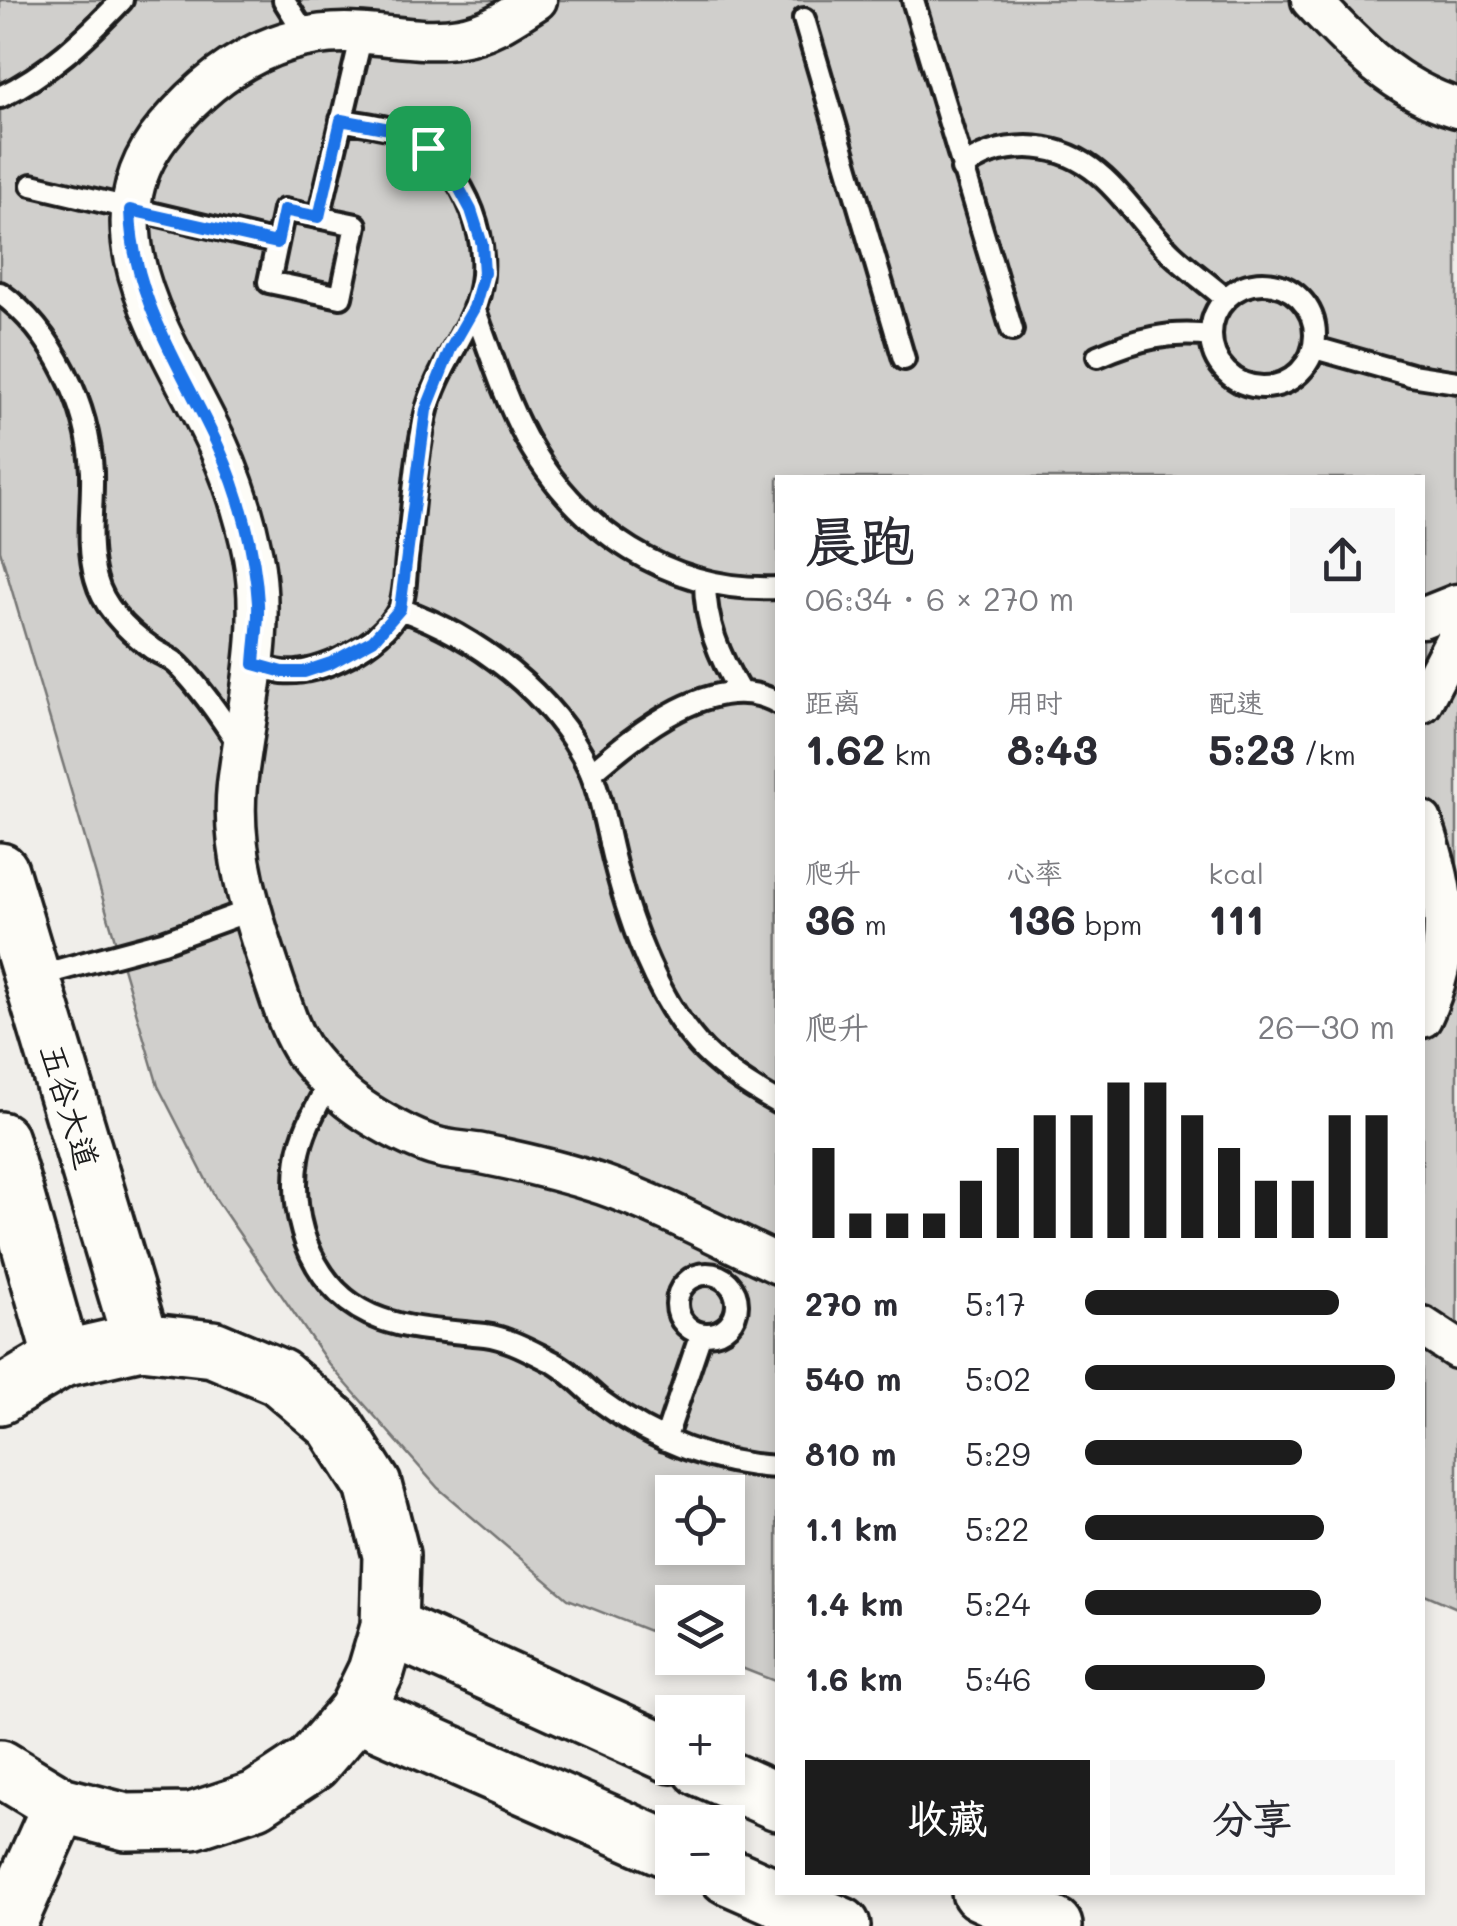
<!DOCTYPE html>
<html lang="zh">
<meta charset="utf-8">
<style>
body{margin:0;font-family:Mali,"LXGW WenKai TC",sans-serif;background:#f7f7f7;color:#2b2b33;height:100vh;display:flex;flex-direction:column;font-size:38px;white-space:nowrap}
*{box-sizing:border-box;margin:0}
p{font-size:32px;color:#7c7c81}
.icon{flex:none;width:55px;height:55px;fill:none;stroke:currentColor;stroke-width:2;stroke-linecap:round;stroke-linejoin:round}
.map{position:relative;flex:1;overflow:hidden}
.panel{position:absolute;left:775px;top:475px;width:650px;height:1420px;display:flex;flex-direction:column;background:#fff;border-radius:0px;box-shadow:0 5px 15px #0003}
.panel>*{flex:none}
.tools{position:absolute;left:655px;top:1475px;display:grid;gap:20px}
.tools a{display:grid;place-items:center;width:90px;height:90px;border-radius:0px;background:#fff;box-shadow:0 5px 15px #0003;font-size:50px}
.pin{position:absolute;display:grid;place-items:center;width:85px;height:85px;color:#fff;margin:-42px;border-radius:20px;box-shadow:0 5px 15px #0006}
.round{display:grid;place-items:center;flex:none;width:105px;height:105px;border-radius:0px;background:#f7f7f7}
.head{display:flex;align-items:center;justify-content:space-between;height:170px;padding:0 30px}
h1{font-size:55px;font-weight:800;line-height:75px}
.figures{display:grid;grid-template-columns:repeat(3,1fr);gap:15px;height:170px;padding:10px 30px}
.figures div{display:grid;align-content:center}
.figures b{font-size:42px;font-weight:800}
.figures small{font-size:28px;font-weight:400}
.figures p{font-size:28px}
.chart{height:280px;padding:20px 30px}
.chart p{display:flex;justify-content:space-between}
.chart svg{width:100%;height:180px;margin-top:10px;stroke:#1c1c1c;stroke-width:6}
.primary-button{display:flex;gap:20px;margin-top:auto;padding:20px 30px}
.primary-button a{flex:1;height:115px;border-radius:0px;background:#1c1c1c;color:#fff;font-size:40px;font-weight:800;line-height:115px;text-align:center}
.primary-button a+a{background:#f7f7f7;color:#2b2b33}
ul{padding:0 30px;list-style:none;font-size:32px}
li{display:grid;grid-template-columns:160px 120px 1fr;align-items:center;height:75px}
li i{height:25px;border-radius:12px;background:#1c1c1c}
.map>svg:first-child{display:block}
.green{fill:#d0cfcc;stroke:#767674;stroke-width:2.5;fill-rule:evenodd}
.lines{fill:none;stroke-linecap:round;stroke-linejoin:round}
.service-casing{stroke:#1c1c1c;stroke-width:28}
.minor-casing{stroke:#1c1c1c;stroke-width:45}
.trunk-casing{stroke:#1c1c1c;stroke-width:62}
.motorway-casing{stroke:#1c1c1c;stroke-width:62}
.service{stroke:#fdfcf7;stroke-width:20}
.minor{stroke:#fdfcf7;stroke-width:38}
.trunk{stroke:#fdfcf7;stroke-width:55}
.motorway{stroke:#fdfcf7;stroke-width:55}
.route-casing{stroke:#fff;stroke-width:20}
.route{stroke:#1a73e8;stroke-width:12}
.labels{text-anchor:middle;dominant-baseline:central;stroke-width:9;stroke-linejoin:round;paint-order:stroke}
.street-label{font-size:32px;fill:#1c1c1c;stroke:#fdfcf7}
</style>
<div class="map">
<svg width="1457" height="1926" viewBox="0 0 1457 1926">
<rect width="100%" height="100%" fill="#f0eeea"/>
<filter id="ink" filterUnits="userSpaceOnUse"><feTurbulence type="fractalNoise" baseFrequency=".01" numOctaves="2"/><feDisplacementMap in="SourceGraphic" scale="20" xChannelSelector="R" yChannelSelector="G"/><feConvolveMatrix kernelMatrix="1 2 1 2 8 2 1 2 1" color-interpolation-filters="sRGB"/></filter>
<g filter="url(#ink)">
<path class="green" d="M 0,0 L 1457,0 L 1457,1608 L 1422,1593 L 1422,478 L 778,478 L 777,1682 L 716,1658 L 728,1658 L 728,1602 L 672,1602 L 672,1640 L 568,1599 L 438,1488 L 328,1363 L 217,1201 L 158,1086 L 0,550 ZM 672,1492 L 728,1492 L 728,1548 L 672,1548 Z"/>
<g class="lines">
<g class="service-casing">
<path id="service" d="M 284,0 L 306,35
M 913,0 L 1012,330
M 804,19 L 904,359
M 0,97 C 48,74 86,38 122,0
M 962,169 C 981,153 1003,147 1027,147 C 1101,148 1125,209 1172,254 C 1189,270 1209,284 1226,299
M 32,185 L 277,243
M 284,210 L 356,225 L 341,297 L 269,282 Z
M 319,217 L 362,34
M1211 335a52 52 0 1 1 104 0a52 52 0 1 1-104 0Z
M 0,293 C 54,332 89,406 92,472 C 93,507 86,544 96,579 C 104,609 129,632 153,649 C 162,655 171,658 179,666 C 202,689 221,717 239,745
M 474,308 C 490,351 504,397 526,438 C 577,530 670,593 778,588
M 1315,348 L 1411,375 L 1457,382
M 1098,356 C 1137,339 1168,331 1211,336
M 705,581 C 705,623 719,656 740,692
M 400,609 C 477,636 553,694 589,768 C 602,797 607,834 615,864 C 631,926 655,995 698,1044 C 718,1067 751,1088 778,1103
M 254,664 C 263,667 273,671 283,672 C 320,676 382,644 399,610 C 406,596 405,573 407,558 C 413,510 415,461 426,414 C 435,373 462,342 476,304 C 496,247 467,169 414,139 C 392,126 366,124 341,120
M 591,773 C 636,734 716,667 778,703
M 33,977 L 163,942 L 251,910
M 330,1081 C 318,1104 302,1131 298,1158 C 288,1223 315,1296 381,1319 C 414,1331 451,1331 485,1335 C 508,1338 529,1350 549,1360 C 569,1369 585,1389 602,1402 C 653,1440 713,1464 778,1467
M677 1304a30 30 0 1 1 60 0a30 30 0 1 1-60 0Z
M 665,1440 L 701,1334"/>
</g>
<g class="minor-casing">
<path id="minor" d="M 537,0 C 512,16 490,32 460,37 C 423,44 383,33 345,33 C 271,33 212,73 166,128 C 79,230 174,349 218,446 C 233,479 246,520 253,556 C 267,631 246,709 237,785 C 230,852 253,918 274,981 C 282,1004 290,1032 304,1052 C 313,1064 325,1077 336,1088 C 355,1109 407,1138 434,1146 C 449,1151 466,1151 482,1154 C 522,1162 564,1172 603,1185 C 663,1206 720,1237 778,1264
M 1311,0 C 1354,46 1395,89 1457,108
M 1422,618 L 1457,604
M 1422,703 L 1457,636
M 1422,821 C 1447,893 1455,947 1422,1018
M 1422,1326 L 1457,1349"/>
</g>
<g class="trunk-casing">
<path id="trunk" d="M 0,871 L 141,1341
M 0,1140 L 62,1359
M 0,1396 L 62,1359 L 141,1341 L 213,1349 L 279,1377 L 334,1424 L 373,1485 L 391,1555 L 389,1627 L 376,1671 L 356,1712 L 312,1763 L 256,1800 L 192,1821 L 126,1822 L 61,1805 L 0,1768
M 7,1926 L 61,1805"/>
</g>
<g class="motorway-casing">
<path id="motorway" d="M 389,1627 L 672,1755
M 356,1712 L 672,1851
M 701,1768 L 778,1802
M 728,1876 L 842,1926
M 980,1892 L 1054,1926"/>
</g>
<use href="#service" class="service"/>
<use href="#minor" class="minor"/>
<use href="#trunk" class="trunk"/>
<use href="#motorway" class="motorway"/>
</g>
</g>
<g class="lines" filter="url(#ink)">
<g class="route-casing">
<path id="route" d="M 341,120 L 395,130 L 412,137 L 445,162 L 471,210 L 482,244 L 484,273 L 474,308 L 450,350 L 426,410 L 400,609 L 373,640 L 331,663 L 304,672 L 283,672 L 254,664 C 255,644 259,623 258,603 C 255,550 240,494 218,446 C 182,368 132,299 130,210 L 277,243 L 284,210 L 319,217 Z"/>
</g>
<use href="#route" class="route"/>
</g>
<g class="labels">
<g class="street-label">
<text transform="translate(71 1106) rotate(73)">五谷大道</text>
</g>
</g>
</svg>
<div class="tools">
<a><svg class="icon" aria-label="locate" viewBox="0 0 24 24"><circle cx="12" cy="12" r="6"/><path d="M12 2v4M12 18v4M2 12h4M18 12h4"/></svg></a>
<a><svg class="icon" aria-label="layers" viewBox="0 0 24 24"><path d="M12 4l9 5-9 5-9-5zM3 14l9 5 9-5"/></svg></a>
<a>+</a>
<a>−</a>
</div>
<div class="pin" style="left:428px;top:148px;background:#1e9e55"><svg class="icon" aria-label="arrive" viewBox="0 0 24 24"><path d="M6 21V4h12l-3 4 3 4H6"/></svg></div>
<section class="panel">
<div class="head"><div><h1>晨跑</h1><p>06:34 · 6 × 270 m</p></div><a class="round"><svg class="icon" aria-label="share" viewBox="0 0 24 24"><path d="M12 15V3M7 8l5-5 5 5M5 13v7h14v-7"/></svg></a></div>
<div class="figures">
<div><p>距离</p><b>1.62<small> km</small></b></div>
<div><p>用时</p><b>8:43</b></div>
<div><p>配速</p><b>5:23<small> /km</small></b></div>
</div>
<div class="figures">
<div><p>爬升</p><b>36<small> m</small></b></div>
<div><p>心率</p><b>136<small> bpm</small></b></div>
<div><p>kcal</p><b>111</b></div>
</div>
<div class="chart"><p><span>爬升</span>26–30 m</p>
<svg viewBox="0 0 160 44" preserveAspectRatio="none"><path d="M5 44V22M15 44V38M25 44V38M35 44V38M45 44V30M55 44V22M65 44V14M75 44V14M85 44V6M95 44V6M105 44V14M115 44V22M125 44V30M135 44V30M145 44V14M155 44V14"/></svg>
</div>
<ul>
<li><b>270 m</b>5:17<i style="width:82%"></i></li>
<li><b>540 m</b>5:02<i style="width:100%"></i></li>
<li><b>810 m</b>5:29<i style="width:70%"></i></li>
<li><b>1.1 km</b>5:22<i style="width:77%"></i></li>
<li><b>1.4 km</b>5:24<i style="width:76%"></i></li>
<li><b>1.6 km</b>5:46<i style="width:58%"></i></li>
</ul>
<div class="primary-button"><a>收藏</a><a>分享</a></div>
</section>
</div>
